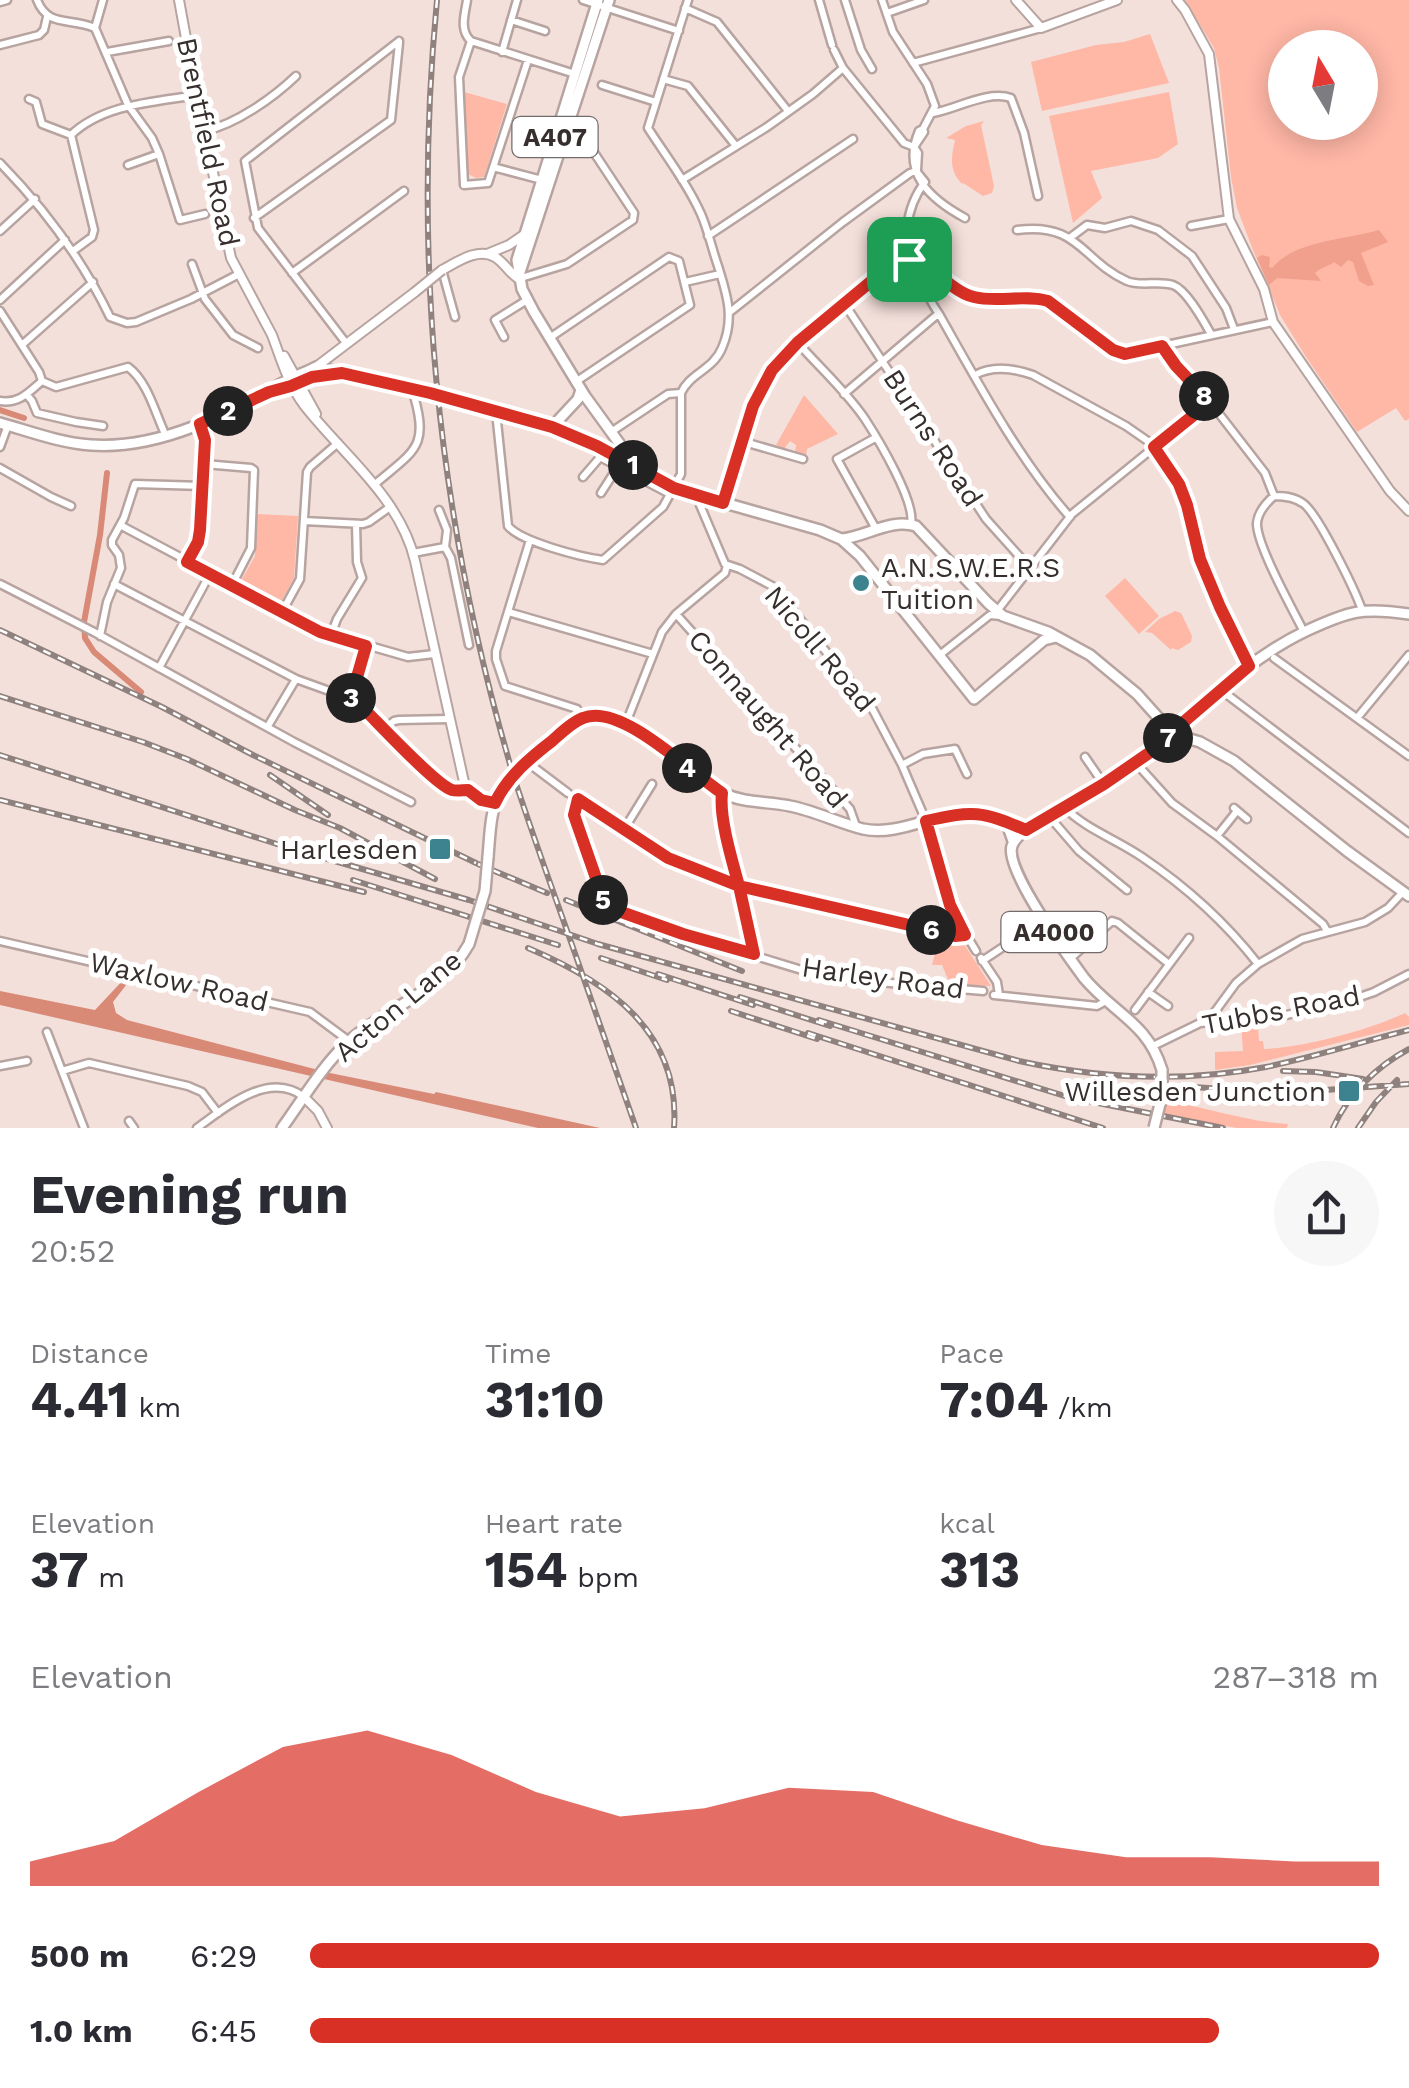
<!DOCTYPE html>
<meta charset="utf-8">
<style>
body{margin:0;font-family:"Work Sans",sans-serif;background:#f7f7f7;color:#2b2b33;height:100vh;display:flex;flex-direction:column;font-size:38px;white-space:nowrap}
*{box-sizing:border-box;margin:0}
p{font-size:32px;color:#7c7c81}
.icon{flex:none;width:55px;height:55px;fill:none;stroke:currentColor;stroke-width:2;stroke-linecap:round;stroke-linejoin:round}
.map{position:relative;height:1128px;overflow:hidden}
.sheet{display:flex;flex-direction:column;background:#fff;flex:1}
.sheet>*{flex:none}
.needle{width:65px;rotate:350deg}
.controls{position:absolute;left:1268px;top:30px;display:grid;gap:20px}
.controls a{display:grid;place-items:center;width:110px;height:110px;border-radius:50%;background:#fff;box-shadow:0 5px 25px #0003;font-size:50px}
.pin{position:absolute;display:grid;place-items:center;width:85px;height:85px;color:#fff;margin:-42px;border-radius:20px;box-shadow:0 5px 15px #0006}
.km{position:absolute;width:50px;height:50px;margin:-25px;border-radius:50%;background:#222;color:#fff;font-size:28px;line-height:50px;text-align:center}
.round{display:grid;place-items:center;flex:none;width:105px;height:105px;border-radius:52px;background:#f7f7f7}
.head{display:flex;align-items:center;justify-content:space-between;height:170px;padding:0 30px}
h1{font-size:55px;font-weight:700;line-height:75px}
.stats{display:grid;grid-template-columns:repeat(3,1fr);gap:15px;height:170px;padding:10px 30px}
.stats div{display:grid;align-content:center}
.stats b{font-size:50px;font-weight:700}
.stats small{font-size:28px;font-weight:400}
.stats p{font-size:28px}
.chart{height:280px;padding:20px 30px}
.chart p{display:flex;justify-content:space-between}
.chart svg{width:100%;height:180px;margin-top:10px;fill:#d93025;opacity:.7}
ul{padding:0 30px;list-style:none;font-size:32px}
li{display:grid;grid-template-columns:160px 120px 1fr;align-items:center;height:75px}
li i{height:25px;border-radius:12px;background:#d93025}
.map>svg:first-child{display:block}
.green{fill:#ffb7a6;fill-rule:evenodd}
.forest{fill:#f0a08d}
.water{fill:#d88a77}
.lines{fill:none;stroke-linecap:round;stroke-linejoin:round}
.canal{stroke:#d88a77;stroke-width:6}
.minor-casing{stroke:#b7a4a0;stroke-width:11}
.tertiary-casing{stroke:#b7a4a0;stroke-width:12}
.secondary-casing{stroke:#b7a4a0;stroke-width:14}
.primary-casing{stroke:#b7a4a0;stroke-width:14}
.minor{stroke:#fff;stroke-width:6}
.tertiary{stroke:#fff;stroke-width:8}
.secondary{stroke:#fff;stroke-width:9}
.primary{stroke:#fff;stroke-width:9}
.rail-casing{stroke:#8f827e;stroke-width:6}
.rail{stroke:#fff;stroke-width:2.5;stroke-dasharray:8;stroke-linecap:butt}
.tertiary-bridge-casing{stroke:#b7a4a0;stroke-width:12;stroke-linecap:butt}
.secondary-bridge-casing{stroke:#b7a4a0;stroke-width:14;stroke-linecap:butt}
.primary-bridge-casing{stroke:#b7a4a0;stroke-width:14;stroke-linecap:butt}
.tertiary-bridge{stroke:#fff;stroke-width:8}
.secondary-bridge{stroke:#fff;stroke-width:9}
.primary-bridge{stroke:#fff;stroke-width:9}
.route-casing{stroke:#fff;stroke-width:20}
.route{stroke:#d93025;stroke-width:12}
.poi-dot{fill:#3d838f;stroke:#fff;stroke-width:4}
.labels{text-anchor:middle;dominant-baseline:central;stroke-width:10;stroke-linejoin:round;paint-order:stroke}
.shield{fill:#fff;stroke:#726d6c;stroke-width:2.5}
.shield-label{font-size:25px;font-weight:bold;fill:#362f2d}
.street-label{font-size:28px;fill:#362f2d;stroke:#fff}
.poi-label{font-size:28px;fill:#362f2d;stroke:#fff;text-anchor:end}
</style>
<div class="map">
<svg width="1409" height="1128" viewBox="0 0 1409 1128">
<rect width="100%" height="100%" fill="#f4e0db"/>
<path class="green" d="M 1185,0 L 1409,0 L 1409,419 L 1405,421 L 1396,408 L 1357,432 L 1306,357 L 1280,315 L 1251,245 L 1237,208 L 1231,177 L 1219,68 L 1214,48 ZM 1285,48 L 1360,48 L 1360,122 L 1285,122 Z
M 1150,34 L 1169,83 L 1042,111 L 1031,62 L 1096,45 L 1124,42 Z
M 464,92 L 507,104 L 484,177 L 476,178 L 468,174 Z
M 1169,92 L 1178,144 L 1158,158 L 1091,171 L 1102,198 L 1073,223 L 1049,116 Z
M 984,121 L 981,125 L 994,186 L 992,193 L 983,196 L 963,183 L 962,184 C 949,171 951,157 955,140 L 946,138 L 966,126 Z
M 804,395 L 838,434 L 807,449 L 806,456 L 795,453 L 796,445 L 790,441 L 784,449 L 776,445 Z
M 257,514 L 298,516 L 294,578 L 281,602 L 241,581 L 255,556 Z
M 1125,578 L 1159,616 L 1139,634 L 1105,596 Z
M 1175,611 L 1181,613 L 1192,636 L 1191,642 L 1178,650 L 1172,648 L 1171,650 L 1152,633 L 1145,632 L 1159,619 Z
M 939,938 L 964,944 L 991,986 L 950,984 L 942,965 L 932,965 Z
M 1405,1013 L 1409,1017 L 1409,1025 L 1250,1065 L 1215,1070 L 1215,1052 L 1243,1051 L 1241,1025 L 1258,1024 L 1259,1041 L 1263,1041 L 1264,1049 C 1306,1047 1369,1030 1405,1013 Z
M 1171,1102 C 1210,1108 1248,1122 1288,1124 L 1287,1128 L 1237,1128 L 1163,1115 L 1166,1105 Z"/>
<path class="forest" d="M 1379,230 L 1388,242 L 1361,253 L 1374,285 L 1368,286 L 1359,281 L 1353,262 L 1348,260 L 1341,267 L 1334,262 C 1328,267 1321,267 1315,273 L 1321,281 L 1277,278 L 1269,285 L 1257,258 L 1262,255 L 1270,257 L 1269,267 L 1272,268 C 1295,240 1346,240 1379,230 Z"/>
<path class="water" d="M 125,978 L 130,980 L 113,1002 L 116,1013 L 127,1020 L 330,1073 L 434,1094 L 436,1092 L 600,1128 L 538,1128 L 0,1005 L 0,991 L 95,1010 Z"/>
<g class="lines">
<path class="canal" d="M 0,410 L 24,418
M 107,473 L 100,535 L 84,622 L 85,638 L 94,652 L 141,692"/>
<g class="minor-casing">
<path id="minor" d="M 37,0 C 48,28 70,17 95,28
M 467,0 C 465,14 459,30 471,41 L 575,74
M 583,0 L 679,31
M 819,0 L 832,45
M 845,0 L 861,50 L 872,69
M 882,0 L 893,32 L 927,84 L 935,106 L 923,129 L 924,132 L 914,147
M 0,2 L 7,0
M 685,8 L 717,22 L 788,111
M 887,13 L 924,0
M 511,20 L 545,31
M 95,28 L 128,105 L 152,138 L 159,154 L 180,220 L 205,214
M 95,28 L 103,0
M 471,41 L 459,77 L 464,185 L 488,183 L 528,60
M 0,45 L 39,35 L 44,30 L 47,17
M 834,50 L 843,68 L 904,143 L 914,147
M 107,52 L 169,41
M 502,52 L 517,0
M 913,63 L 1041,28
M 663,79 L 688,86 L 736,146
M 602,85 L 656,102
M 29,99 L 36,102 L 42,124 L 71,135
M 933,113 C 956,109 988,90 1011,98 L 1024,133 L 1038,196
M 923,129 L 919,131 C 901,173 930,199 965,218
M 205,131 C 236,124 273,98 296,76
M 71,135 C 103,104 155,102 197,95
M 71,135 L 94,230 L 92,237 L 73,251
M 914,147 L 918,153 L 917,170
M 0,163 C 45,209 82,259 110,317 L 127,323 L 136,322 L 191,299 L 239,274
M 128,165 L 159,154
M 493,167 L 542,180
M 917,172 L 925,182 C 907,205 897,250 920,273
M 682,180 L 767,127 L 813,94 L 843,68
M 254,218 L 391,120 L 399,43
M 1191,226 L 1229,219
M 1017,230 C 1079,222 1081,260 1127,281 C 1142,287 1158,280 1173,285 C 1187,290 1204,322 1211,334
M 0,231 L 35,199
M 708,236 L 853,139
M 1071,237 L 1087,225 L 1105,228 L 1131,221 L 1158,230 L 1192,256 L 1226,308 L 1234,329
M 909,253 C 922,263 921,279 928,294 C 930,301 935,308 939,314 C 977,381 1019,460 1070,517
M 192,264 L 205,299 L 233,335 L 258,348
M 442,270 L 455,317
M 292,273 L 404,191
M 521,278 L 567,264 L 633,220 L 634,213 L 591,148 L 563,140
M 685,282 L 720,274
M 924,282 C 949,276 954,294 975,298 C 998,302 1026,291 1046,301 C 1075,314 1094,344 1125,354 L 1273,322
M 0,300 L 65,240
M 844,303 L 986,519 L 1029,567
M 0,311 L 39,372 L 42,381 L 56,387 L 128,367 C 148,382 155,413 166,436
M 730,312 L 843,222 L 910,173 L 916,171
M 504,337 L 495,320 L 527,300
M 551,337 L 669,257 L 679,261 L 690,305 L 577,381
M 346,343 L 258,228 L 245,161 L 399,41
M 798,343 C 820,368 846,391 865,419 C 878,439 916,502 911,524
M 23,344 L 93,282
M 1162,346 L 1164,351 L 1210,402 L 1265,473 L 1274,496
M 975,375 C 993,365 1013,368 1033,375 L 1126,426 L 1152,444 L 1179,484 L 1187,505 L 1201,559 L 1220,607 L 1249,666
M 844,394 L 938,314
M 27,395 L 32,401 L 37,413 L 76,422 L 103,426
M 0,401 C 19,404 29,392 42,381
M 496,412 L 508,526 C 521,542 581,557 603,560 L 663,507 L 681,474 L 681,393 C 690,373 713,370 722,348 C 735,318 727,295 718,266 C 712,249 708,230 701,214 C 687,183 666,156 648,128 L 688,0
M 611,432 L 668,394 L 681,393
M 875,438 L 837,459 L 876,529
M 741,441 L 803,459
M 0,447 L 8,425
M 600,457 L 670,494
M 204,464 L 251,468 L 254,470 L 251,548 L 232,585
M 0,468 L 51,497 L 71,506
M 583,477 L 602,455
M 374,485 C 416,449 430,448 412,389
M 601,493 L 619,465
M 1274,496 C 1285,496 1295,497 1304,504 C 1319,516 1355,590 1362,610
M 1274,496 C 1266,503 1258,512 1257,523 C 1256,544 1293,610 1304,632
M 700,497 L 700,505 L 725,564 L 740,569 L 774,587 L 873,710 L 902,765 L 926,821 L 955,916 L 976,951
M 723,503 L 753,406 L 772,370 L 818,325 L 909,253
M 439,510 L 447,530 L 445,547 L 451,558 L 469,645
M 304,521 L 363,524 L 369,522 L 390,507
M 120,525 L 321,632 L 408,657 L 434,654
M 530,540 L 496,651 L 496,659 L 505,686 L 577,709 L 583,718
M 413,553 L 445,547
M 187,562 L 198,542 L 200,529 L 205,441 L 200,424
M 0,584 L 94,632 L 294,742 L 411,802
M 114,584 L 296,679 L 357,701 L 431,775 L 448,789 L 456,791 L 468,790
M 997,611 L 1072,514 L 1210,402
M 282,612 L 300,579 L 307,472 L 310,467 L 338,443
M 508,612 L 653,654
M 676,614 L 850,809 L 856,826
M 331,635 L 337,619 L 362,578 L 357,562 L 356,524
M 100,636 L 107,602 L 121,568 L 119,555 L 112,545 L 112,540 L 124,518 L 135,484 L 203,486
M 941,654 L 990,615 L 1001,616
M 1274,658 L 1409,756
M 159,668 L 210,574
M 1221,690 L 1409,833
M 348,697 L 353,691 L 366,645
M 1357,718 L 1409,655
M 626,723 L 662,632 L 676,614 L 725,573 L 727,565
M 268,726 L 296,679
M 385,728 L 394,721 L 399,720 L 449,719
M 1085,757 L 1103,783
M 527,762 L 568,793
M 1136,763 L 1172,803 L 1217,836 L 1323,924 L 1327,931
M 902,765 L 923,754 L 955,749 L 967,774
M 722,793 L 721,802 L 726,828 L 754,953
M 572,796 L 654,851 L 697,870 L 748,888 L 940,932 L 955,936 L 965,935
M 577,799 L 574,815 L 604,904 L 610,908 L 683,934 L 805,971 L 844,979 L 983,991
M 1063,806 C 1085,829 1116,839 1142,857 C 1185,886 1226,923 1258,964
M 1234,808 L 1247,819
M 1048,815 L 1079,851 L 1127,890
M 623,831 L 652,784
M 1217,836 L 1237,811
M 0,941 L 310,1012 L 349,1041
M 981,958 L 997,982 L 999,995
M 1071,958 L 1112,921 L 1118,923 L 1169,964
M 982,961 L 1044,920
M 1148,992 L 1168,1006
M 994,995 L 1097,1006 L 1106,1001
M 1135,1010 L 1189,938
M 1201,1022 L 1214,1013 L 1236,983 L 1258,964 L 1302,939 L 1365,922 L 1388,908 L 1403,892
M 47,1032 L 84,1128
M 1153,1046 L 1200,1023 L 1282,1016 L 1348,1001 L 1374,992 L 1409,974
M 0,1066 L 27,1061
M 62,1071 L 89,1063 L 188,1086 L 202,1092 L 218,1113
M 129,1121 L 134,1128
M 197,1128 C 226,1107 269,1070 304,1097"/>
</g>
<g class="tertiary-casing">
<path id="tertiary" d="M 179,0 L 194,82 L 231,258 L 272,335
M 1016,0 L 1041,28 L 1117,0
M 1177,0 L 1185,10 L 1209,54 L 1229,219 L 1264,289 L 1273,322 L 1390,491 L 1409,511
M 487,254 L 509,245 L 525,234
M 442,270 C 457,262 478,247 495,257 C 505,263 509,273 519,279
M 272,335 C 281,359 288,384 304,405 C 342,454 400,497 415,561 L 464,782 C 470,795 482,800 495,803
M 284,356 L 316,414
M 316,367 L 415,292
M 304,1097 L 318,1111 L 327,1128"/>
</g>
<g class="secondary-casing">
<path id="secondary" d="M 488,857 C 490,835 490,809 501,790 C 511,773 569,722 587,717 C 600,714 613,718 625,722 C 658,735 690,776 723,793 C 745,804 768,801 790,806 C 815,811 839,823 863,829 C 901,837 938,810 976,812 C 993,814 1010,823 1026,830
M 282,1128 C 303,1099 322,1066 349,1041 C 386,1008 444,990 469,944"/>
</g>
<g class="primary-casing">
<path id="primary" d="M 598,0 L 517,260 L 522,289 L 534,312 L 585,396 L 635,465
M 520,272 L 609,0
M 277,390 L 312,377 L 334,374
M 452,399 L 563,431 L 686,492 L 820,530 L 841,539 L 860,556 L 974,699 L 1044,640 L 1056,637
M 0,423 C 29,431 60,443 91,445 C 161,450 228,413 288,380 C 297,375 307,372 316,367 L 420,390
M 552,427 L 578,399 L 581,390
M 841,539 C 866,537 890,518 916,526 L 988,603 L 1003,616 L 1048,632 L 1090,655 L 1137,694 L 1173,734 L 1200,742 L 1234,761 L 1347,851 L 1409,896
M 1006,821 L 1013,841
M 1162,1070 C 1148,1023 1113,1013 1084,978 C 1068,956 1004,869 1012,846 C 1018,826 1085,795 1105,782 C 1124,771 1144,758 1162,744 C 1170,738 1176,729 1184,722 C 1221,687 1260,653 1306,631 C 1349,611 1362,607 1409,614"/>
</g>
<use href="#minor" class="minor"/>
<use href="#tertiary" class="tertiary"/>
<use href="#secondary" class="secondary"/>
<use href="#primary" class="primary"/>
<g class="rail-casing">
<path id="rail" d="M 437,0 C 412,260 438,520 512,771 C 530,828 551,885 571,942 C 593,1004 614,1066 636,1128
M 0,630 L 162,707 L 253,755 L 476,863
M 0,696 L 143,742 L 187,759 L 295,810 L 340,828 L 435,879
M 0,755 L 283,846 L 469,900 L 598,944 L 1019,1061 C 1102,1079 1182,1083 1266,1067 C 1314,1057 1361,1042 1409,1030
M 270,775 L 328,815
M 0,800 L 364,892
M 478,864 L 547,893
M 353,880 L 558,945
M 566,900 L 742,971
M 528,948 C 608,982 681,1031 674,1128
M 601,958 L 667,980
M 658,974 L 753,1005
M 740,997 L 830,1026
M 731,1011 L 817,1039
M 819,1020 L 1068,1097 L 1223,1128
M 808,1033 L 1103,1128
M 1283,1071 L 1316,1072 L 1363,1079
M 1193,1087 L 1283,1093 L 1409,1084
M 1333,1128 C 1348,1094 1377,1066 1409,1049
M 1358,1128 L 1376,1102 L 1397,1080"/>
</g>
<use href="#rail" class="rail"/>
<g class="tertiary-bridge-casing">
<path id="tertiary-bridge" d="M 415,292 L 442,270"/>
</g>
<g class="secondary-bridge-casing">
<path id="secondary-bridge" d="M 469,944 L 485,891 L 488,857"/>
</g>
<g class="primary-bridge-casing">
<path id="primary-bridge" d="M 420,390 L 452,399
M 1154,1128 L 1162,1096 L 1162,1070"/>
</g>
<use href="#tertiary-bridge" class="tertiary-bridge"/>
<use href="#secondary-bridge" class="secondary-bridge"/>
<use href="#primary-bridge" class="primary-bridge"/>
</g>
<g class="lines">
<g class="route-casing">
<path id="route" d="M 909,259 L 909,252 L 903,255 L 798,342 L 772,370 L 753,406 L 723,503 L 674,488 L 597,446 L 552,427 L 430,393 L 342,373 L 312,377 L 291,386 L 269,392 L 200,424 L 205,440 L 200,530 L 198,542 L 187,562 L 320,632 L 366,646 L 353,691 L 348,697 L 356,701 C 374,718 434,784 452,790 C 456,791 463,790 468,790 L 481,800 L 495,803 C 507,777 530,758 552,741 C 561,733 572,722 583,718 C 621,702 691,773 722,793 C 719,818 732,860 739,886 L 668,858 L 578,799 L 574,815 L 604,901 L 610,908 L 683,934 L 754,954 L 739,886 L 940,932 L 955,936 L 965,935 L 950,905 L 926,821 C 974,810 981,811 1026,830 L 1104,784 L 1165,742 L 1186,720 L 1249,666 L 1220,607 L 1200,559 L 1187,505 L 1179,484 L 1154,447 L 1210,402 L 1176,366 L 1162,346 L 1125,354 L 1113,350 L 1048,301 C 1024,294 998,303 974,297 C 952,292 947,274 922,274 L 909,259"/>
</g>
<use href="#route" class="route"/>
</g>
<g class="poi-dot">
<circle cx="861" cy="583" r="10"/>
<rect x="428" y="837" width="24" height="24" rx="5"/>
<rect x="1337" y="1079" width="24" height="24" rx="5"/>
</g>
<g class="labels">
<g class="shield">
<rect x="512.5" y="117" width="85" height="40" rx="8"/>
<rect x="1001.5" y="912" width="105" height="40" rx="8"/>
</g>
<g class="shield-label">
<text x="555" y="137">A407</text>
<text x="1054" y="932">A4000</text>
</g>
<g class="street-label">
<text transform="translate(208 142) rotate(78)">Brentfield Road</text>
<text transform="translate(933 438) rotate(57)">Burns Road</text>
<text transform="translate(820 649) rotate(50)">Nicoll Road</text>
<text transform="translate(768 719) rotate(49)">Connaught Road</text>
<text transform="translate(883 978) rotate(8)">Harley Road</text>
<text transform="translate(179 982) rotate(13)">Waxlow Road</text>
<text transform="translate(398 1006) rotate(-40)">Acton Lane</text>
<text transform="translate(1281 1010) rotate(-11)">Tubbs Road</text>
</g>
<g class="poi-label">
<text x="881" y="567" text-anchor="start">A.N.S.W.E.R.S<tspan x="881" dy="32">Tuition</tspan></text>
<text x="418" y="849">Harlesden</text>
<text x="1326" y="1091">Willesden Junction</text>
</g>
</g>
</svg>
<div class="controls">
<a><svg class="needle" viewBox="-14 -14 28 28"><path d="M0-13l5 13h-10z" fill="#e53935"/><path d="M0 13l5-13h-10z" fill="#7c7c81"/></svg></a>
</div>
<div class="pin" style="left:909px;top:259px;background:#1e9e55"><svg class="icon" aria-label="arrive" viewBox="0 0 24 24"><path d="M6 21V4h12l-3 4 3 4H6"/></svg></div>
<b class="km" style="left:633px;top:465px">1</b>
<b class="km" style="left:228px;top:411px">2</b>
<b class="km" style="left:351px;top:698px">3</b>
<b class="km" style="left:687px;top:768px">4</b>
<b class="km" style="left:603px;top:900px">5</b>
<b class="km" style="left:931px;top:930px">6</b>
<b class="km" style="left:1168px;top:738px">7</b>
<b class="km" style="left:1204px;top:396px">8</b>
</div>
<section class="sheet">
<div class="head"><div><h1>Evening run</h1><p>20:52</p></div><a class="round"><svg class="icon" aria-label="share" viewBox="0 0 24 24"><path d="M12 15V3M7 8l5-5 5 5M5 13v7h14v-7"/></svg></a></div>
<div class="stats">
<div><p>Distance</p><b>4.41<small> km</small></b></div>
<div><p>Time</p><b>31:10</b></div>
<div><p>Pace</p><b>7:04<small> /km</small></b></div>
</div>
<div class="stats">
<div><p>Elevation</p><b>37<small> m</small></b></div>
<div><p>Heart rate</p><b>154<small> bpm</small></b></div>
<div><p>kcal</p><b>313</b></div>
</div>
<div class="chart"><p><span>Elevation</span>287–318 m</p>
<svg viewBox="0 0 160 44" preserveAspectRatio="none"><path d="M0 44V38L10 33L20 21L30 10L40 6L50 12L60 21L70 27L80 25L90 20L100 21L110 28L120 34L130 37L140 37L150 38L160 38V44z"/></svg>
</div>
<ul>
<li><b>500 m</b>6:29<i style="width:100%"></i></li>
<li><b>1.0 km</b>6:45<i style="width:85%"></i></li>
</ul>
</section>
